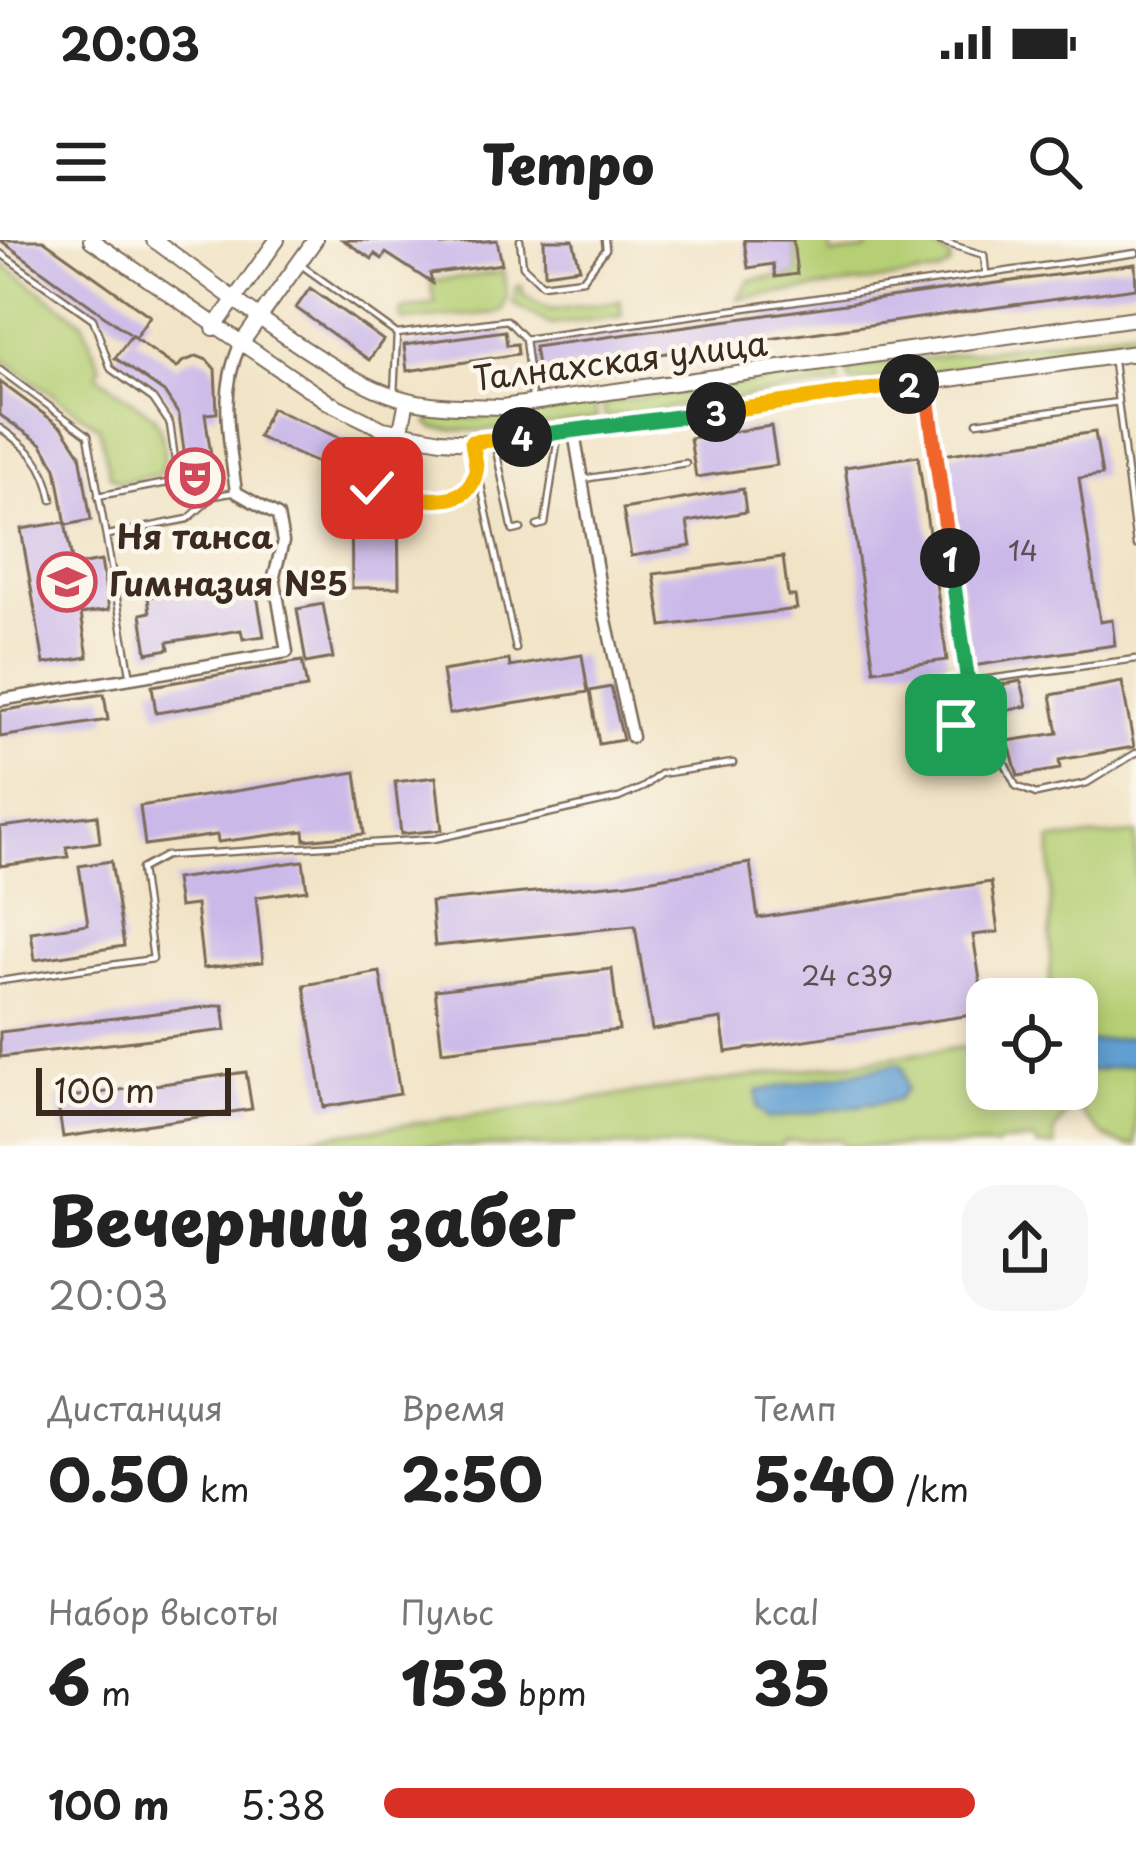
<!DOCTYPE html>
<html lang="ru">
<meta charset="utf-8">
<style>
body{margin:0;font-family:"Playpen Sans",sans-serif;background:#f6f6f6;color:#222;height:100vh;display:flex;flex-direction:column;font-size:45px;white-space:nowrap}
*{box-sizing:border-box;margin:0}
p{font-size:39px;color:#767676}
.icon{flex:none;width:66px;height:66px;fill:none;stroke:currentColor;stroke-width:2;stroke-linecap:round;stroke-linejoin:round}
.map{position:relative;height:906px;overflow:hidden}
.details{display:flex;flex-direction:column;background:#fff;flex:1}
.details>*{flex:none}
.tools{position:absolute;left:966px;top:738px;display:grid;gap:24px}
.tools a{display:grid;place-items:center;width:132px;height:132px;border-radius:24px;background:#fff;box-shadow:0 6px 18px #0003;font-size:60px}
.scale{position:absolute;left:36px;bottom:30px;width:195px;box-sizing:border-box;padding-left:12px;border:6px solid #3b2a1e;border-top:0;font-size:33px;line-height:42px;white-space:nowrap;color:#3b2a1e;-webkit-text-stroke:9px #fbf7ec;paint-order:stroke}
.pin{position:absolute;display:grid;place-items:center;width:102px;height:102px;color:#fff;margin:-51px;border-radius:24px;box-shadow:0 6px 18px #0006}
.km{position:absolute;width:60px;height:60px;margin:-30px;border-radius:50%;background:#222;color:#fff;font-size:33px;line-height:60px;text-align:center}
.round{display:grid;place-items:center;flex:none;width:126px;height:126px;border-radius:36px;background:#f6f6f6}
.summary{display:flex;align-items:center;justify-content:space-between;height:204px;padding:0 48px}
h1{font-size:66px;font-weight:800;line-height:90px}
.metrics{display:grid;grid-template-columns:repeat(3,1fr);gap:18px;height:204px;padding:12px 48px}
.metrics div{display:grid;align-content:center}
.metrics b{font-size:60px;font-weight:800}
.metrics small{font-size:33px;font-weight:400}
.metrics p{font-size:33px}
ul{padding:0 48px;list-style:none;font-size:39px}
li{display:grid;grid-template-columns:192px 144px 1fr;align-items:center;height:90px}
li i{height:30px;border-radius:15px;background:#d93025}
.status{display:flex;justify-content:space-between;align-items:center;height:84px;padding:0 60px;background:#fff;direction:ltr}
.status svg{height:33px;fill:currentColor}
header{display:flex;justify-content:space-between;align-items:center;height:156px;padding:0 48px;background:#fff;font-size:54px;font-weight:800}
.map>svg:first-child{display:block}
.green{fill:#b6cf74;stroke:#787c49;stroke-width:3}
.water{fill:#609fd2;stroke:#4e6478;stroke-width:3}
.building{fill:#cab8e9}
.lines{fill:none;stroke-linecap:round;stroke-linejoin:round}
.service-casing{stroke:#7b6b58;stroke-width:9}
.minor-casing{stroke:#7b6b58;stroke-width:15}
.tertiary-casing{stroke:#7b6b58;stroke-width:18}
.service{stroke:#fff;stroke-width:4.5}
.minor{stroke:#fff;stroke-width:10}
.tertiary{stroke:#fff;stroke-width:14}
.split-1-casing{stroke:#fff;stroke-width:24}
.split-2-casing{stroke:#fff;stroke-width:24}
.split-3-casing{stroke:#fff;stroke-width:24}
.split-4-casing{stroke:#fff;stroke-width:24}
.split-5-casing{stroke:#fff;stroke-width:24}
.split-1{stroke:#22a559;stroke-width:15}
.split-2{stroke:#f0652b;stroke-width:15}
.split-3{stroke:#f5b400;stroke-width:15}
.split-4{stroke:#22a559;stroke-width:15}
.split-5{stroke:#f5b400;stroke-width:15}
.labels{text-anchor:middle;dominant-baseline:central;stroke-width:9;stroke-linejoin:round;paint-order:stroke}
.number-label{font-size:27px;fill:#5f4e51}
.street-label{font-size:33px;fill:#3b2a1e;stroke:#fbf7ec}
.poi-label{font-size:33px;font-weight:bold;fill:#3b2a1e;stroke:#fbf7ec}
</style>
<div class="status"><b>20:03</b><svg viewBox="0 0 49 12"><path d="M0 12V9h3v3zM5 12V6h3v6zM10 12V3h3v9zM15 12V0h3v12zM26 1h20v11H26zM47 4h2v5h-2z"/></svg></div>
<header><svg class="icon" aria-label="menu" viewBox="0 0 24 24"><path d="M4 6h16M4 12h16M4 18h16"/></svg>Tempo<svg class="icon" aria-label="search" viewBox="0 0 24 24"><circle cx="10" cy="10" r="6"/><path d="M15 15l6 6"/></svg></header>
<div class="map">
<svg width="1136" height="906" viewBox="0 0 1136 906">
<rect width="100%" height="100%" fill="#fbf7ec"/>
<filter id="ink" filterUnits="userSpaceOnUse"><feTurbulence type="fractalNoise" baseFrequency=".00833" numOctaves="2"/><feDisplacementMap in="SourceGraphic" scale="24" xChannelSelector="R" yChannelSelector="G"/><feConvolveMatrix kernelMatrix="1 2 1 2 8 2 1 2 1" color-interpolation-filters="sRGB"/></filter>
<filter id="wash" filterUnits="userSpaceOnUse"><feTurbulence type="fractalNoise" baseFrequency=".004" numOctaves="4" result="noise"/><feDisplacementMap in="SourceGraphic" scale="48" xChannelSelector="R" yChannelSelector="G"/><feGaussianBlur stdDeviation="2.7" result="paint"/><feColorMatrix in="noise" values="0 0 0 0 0 0 0 0 0 0 0 0 0 0 0 0 0 1.4 0 .05"/><feComposite in="paint" operator="in"/></filter>
<g filter="url(#wash)">
<rect width="100%" height="100%" fill="#f1e3c5"/>
<path class="green" d="M 793,0 L 829,0 L 832,15 L 867,10 L 867,4 C 895,0 934,0 951,19 L 950,26 L 938,33 L 737,59 L 750,40 L 797,34 Z
M 0,22 L 82,81 L 101,127 L 97,135 L 153,176 C 164,191 169,220 158,235 L 121,242 L 110,236 L 99,187 L 0,118 Z
M 503,32 L 507,55 L 503,69 L 497,73 L 403,81 L 400,76 L 403,70 L 435,64 L 431,41 Z
M 522,46 L 523,55 L 550,70 L 620,61 L 622,76 L 551,85 L 513,64 L 516,47 Z
M 1136,89 L 1136,103 L 850,143 L 848,129 Z
M 838,131 L 840,144 L 605,177 L 603,163 Z
M 595,165 L 597,178 C 543,186 488,195 433,188 L 428,183 L 434,175 L 476,178 Z
M 1136,594 L 1136,797 L 1077,803 L 1077,759 L 1050,759 L 1051,600 Z
M 987,804 L 987,849 L 1077,849 L 1077,819 L 1079,833 L 1136,824 L 1136,906 C 1106,906 1092,886 1074,864 L 1053,893 L 1056,906 L 1037,906 L 1034,900 L 1002,902 L 996,906 L 846,906 L 839,899 L 785,901 L 781,906 L 252,906 Z"/>
<path class="water" d="M 1136,797 L 1136,824 L 1078,833 L 1077,803 Z
M 896,824 L 903,826 L 907,849 L 897,860 L 768,879 L 758,869 L 757,851 Z"/>
<g id="blocks">
<path class="building" d="M 0,0 L 43,0 L 150,76 L 135,98 Z
M 343,0 L 443,0 L 442,5 L 497,0 L 502,24 L 430,34 L 432,43 L 386,13 L 382,19 L 375,14 L 372,19 Z
M 544,0 L 573,0 L 580,28 L 545,33 Z
M 744,0 L 793,0 L 797,34 L 775,37 L 773,24 L 748,28 Z
M 1135,24 L 1136,48 L 538,131 L 534,107 Z
M 310,48 L 383,100 L 369,120 L 296,68 Z
M 505,91 L 507,105 L 517,104 L 518,114 L 407,131 L 404,105 Z
M 131,96 L 177,128 L 182,122 L 197,116 L 207,120 L 215,129 L 217,173 L 205,174 L 213,229 L 187,232 L 179,175 L 164,152 L 115,118 Z
M 0,142 L 63,188 L 80,214 L 91,280 L 66,285 L 56,228 L 42,204 L 0,175 Z
M 271,168 L 378,215 L 414,222 L 406,247 L 364,235 L 361,242 L 258,197 Z
M 771,186 L 777,225 L 696,237 L 690,198 Z
M 1095,192 L 1102,235 L 1079,238 L 1100,382 L 1112,380 L 1115,405 L 972,426 L 943,215 Z
M 918,216 L 947,420 L 874,430 L 845,227 Z
M 743,249 L 746,272 L 687,282 L 691,306 L 631,316 L 623,269 Z
M 398,264 L 399,347 L 352,348 L 351,265 Z
M 65,282 L 73,326 L 101,321 L 109,370 L 81,374 L 88,417 L 44,424 L 21,289 Z
M 783,317 L 788,356 L 795,356 L 797,369 L 662,386 L 654,334 Z
M 242,341 L 245,357 L 257,355 L 264,396 L 243,399 L 241,390 L 168,402 L 169,409 L 147,413 L 141,374 L 150,372 L 148,357 Z
M 323,364 L 333,418 L 306,423 L 297,369 Z
M 582,415 L 588,452 L 449,474 L 442,431 L 509,420 L 510,427 Z
M 302,421 L 307,448 L 156,473 L 152,446 Z
M 1021,441 L 1027,466 L 964,480 L 958,453 Z
M 1122,442 L 1134,507 L 1059,520 L 1060,529 L 1018,536 L 1008,501 L 1058,493 L 1051,455 Z
M 611,447 L 623,500 L 599,504 L 590,451 Z
M 104,454 L 108,480 L 0,497 L 0,471 Z
M 356,532 L 364,594 L 305,600 L 304,591 L 218,602 L 217,595 L 145,605 L 140,566 Z
M 436,537 L 442,590 L 401,594 L 395,542 Z
M 97,575 L 100,602 L 66,607 L 68,617 L 0,626 L 0,587 Z
M 111,621 L 124,706 L 35,720 L 31,692 L 88,684 L 79,626 Z
M 303,621 L 307,650 L 256,657 L 263,722 L 203,728 L 196,665 L 179,667 L 175,639 Z
M 750,623 L 758,678 L 991,642 L 998,692 L 973,695 L 985,773 L 726,812 L 721,779 L 652,790 L 635,686 L 435,706 L 431,662 L 628,643 Z
M 612,729 L 619,790 L 442,811 L 435,750 Z
M 380,732 L 400,854 L 324,867 L 304,745 Z
M 223,765 L 226,790 L 0,817 L 0,792 Z
M 246,832 L 252,869 L 63,897 L 57,859 Z"/>
</g>
</g>
<g filter="url(#ink)">
<use href="#blocks" fill-opacity="0" stroke="#7b6b58" stroke-width="3"/>
<g class="lines">
<g class="service-casing">
<path id="service" d="M 520,0 L 523,26 L 542,44 L 583,39 L 606,9 L 605,0
M 936,0 L 984,15 L 986,34
M 0,13 L 93,79 L 111,129 L 153,159 L 170,184 L 178,241
M 301,25 L 397,94 L 507,80 L 525,99 L 532,157
M 525,99 L 1136,13
M 1113,122 L 1136,305
M 0,130 L 88,195 L 130,433
M 927,144 L 967,442
M 394,154 L 397,94
M 977,182 L 1118,162
M 0,188 C 30,209 45,223 52,260
M 495,205 L 513,291 L 521,289
M 473,208 L 516,409
M 583,239 L 686,223
M 372,248 C 408,257 459,275 476,231
M 98,256 L 178,241 L 214,256
M 537,286 L 545,284 L 558,197
M 108,295 L 188,279 L 214,256 L 236,252
M 1136,419 L 967,442 L 951,445 L 940,456 L 943,479 L 993,499 L 1016,546 L 1036,554 L 1087,543 L 1136,513
M 0,741 L 153,719 L 141,629 L 165,616 L 434,599 L 619,558 L 644,547 L 660,534 L 733,523"/>
</g>
<g class="minor-casing">
<path id="minor" d="M 574,192 L 603,366 L 632,497
M 0,460 L 287,412 L 274,336 L 283,302 L 278,276 L 236,252 C 230,203 218,153 240,105"/>
</g>
<g class="tertiary-casing">
<path id="tertiary" d="M 91,0 L 328,162 L 383,189 L 441,200 L 472,202 L 602,188 L 1136,113
M 154,0 C 217,45 337,144 408,160 C 438,167 471,166 502,167 L 1136,78
M 214,88 L 277,0
M 240,105 L 315,0
M 400,195 L 407,160"/>
</g>
<use href="#service" class="service"/>
<use href="#minor" class="minor"/>
<use href="#tertiary" class="tertiary"/>
</g>
</g>
<g class="lines" filter="url(#ink)">
<g class="split-1-casing">
<path id="split-1" d="M 950,318 L 968,442 L 951,445 L 940,456 L 943,479 L 956,485"/>
</g>
<g class="split-2-casing">
<path id="split-2" d="M 909,144 L 926,142 L 950,318"/>
</g>
<g class="split-3-casing">
<path id="split-3" d="M 716,172 L 909,144"/>
</g>
<g class="split-4-casing">
<path id="split-4" d="M 522,197 L 716,172"/>
</g>
<g class="split-5-casing">
<path id="split-5" d="M 372,248 C 400,255 469,277 476,231 C 477,223 473,211 472,202 L 522,197"/>
</g>
<use href="#split-1" class="split-1"/>
<use href="#split-2" class="split-2"/>
<use href="#split-3" class="split-3"/>
<use href="#split-4" class="split-4"/>
<use href="#split-5" class="split-5"/>
</g>
<defs>
<g id="theatre-ring" transform="scale(3)"><circle r="9.5" fill="#fbf7ec" stroke="#d1495b" stroke-width="1.5"/><path d="M-5-5.5Q0-4 5-5.5V0Q5 5 0 6Q-5 5-5 0ZM-3.3-2.5H-1v1.5H-3.3ZM1-2.5H3.3v1.5H1ZM-2.8 1Q0 5.5 2.8 1Z" fill="#d1495b"/></g>
<g id="school-ring" transform="scale(3)"><circle r="9.5" fill="#fbf7ec" stroke="#d1495b" stroke-width="1.5"/><path d="M0-5L7-2L0 1L-7-2ZM-4 1L0 2.5L4 1V4Q0 6-4 4Z" fill="#d1495b"/></g>
</defs>
<g fill-rule="evenodd">
<use href="#theatre-ring" x="195" y="238"/>
<use href="#school-ring" x="67" y="342"/>
</g>
<g class="labels">
<g class="number-label">
<text x="1023" y="309">14</text>
<text x="847" y="734">24 с39</text>
</g>
<g class="street-label">
<text transform="translate(620 119) rotate(-7)">Талнахская улица</text>
</g>
<g class="poi-label">
<text x="195" y="295">Ня танса</text>
<text x="109" y="342" text-anchor="start">Гимназия №5</text>
</g>
</g>
</svg>
<div class="tools">
<a><svg class="icon" aria-label="locate" viewBox="0 0 24 24"><circle cx="12" cy="12" r="6"/><path d="M12 2v4M12 18v4M2 12h4M18 12h4"/></svg></a>
</div>
<div class="scale">100 m</div>
<div class="pin" style="left:956px;top:485px;background:#1e9e55"><svg class="icon" aria-label="arrive" viewBox="0 0 24 24"><path d="M6 21V4h12l-3 4 3 4H6"/></svg></div>
<div class="pin" style="left:372px;top:248px;background:#d93025"><svg class="icon" aria-label="check" viewBox="0 0 24 24"><path d="M5 12l5 5 9-10"/></svg></div>
<b class="km" style="left:950px;top:318px">1</b>
<b class="km" style="left:909px;top:144px">2</b>
<b class="km" style="left:716px;top:172px">3</b>
<b class="km" style="left:522px;top:197px">4</b>
</div>
<section class="details">
<div class="summary"><div><h1>Вечерний забег</h1><p>20:03</p></div><a class="round"><svg class="icon" aria-label="share" viewBox="0 0 24 24"><path d="M12 15V3M7 8l5-5 5 5M5 13v7h14v-7"/></svg></a></div>
<div class="metrics">
<div><p>Дистанция</p><b>0.50<small> km</small></b></div>
<div><p>Время</p><b>2:50</b></div>
<div><p>Темп</p><b>5:40<small> /km</small></b></div>
</div>
<div class="metrics">
<div><p>Набор высоты</p><b>6<small> m</small></b></div>
<div><p>Пульс</p><b>153<small> bpm</small></b></div>
<div><p>kcal</p><b>35</b></div>
</div>
<ul>
<li><b>100 m</b>5:38<i style="width:84%"></i></li>
</ul>
</section>
